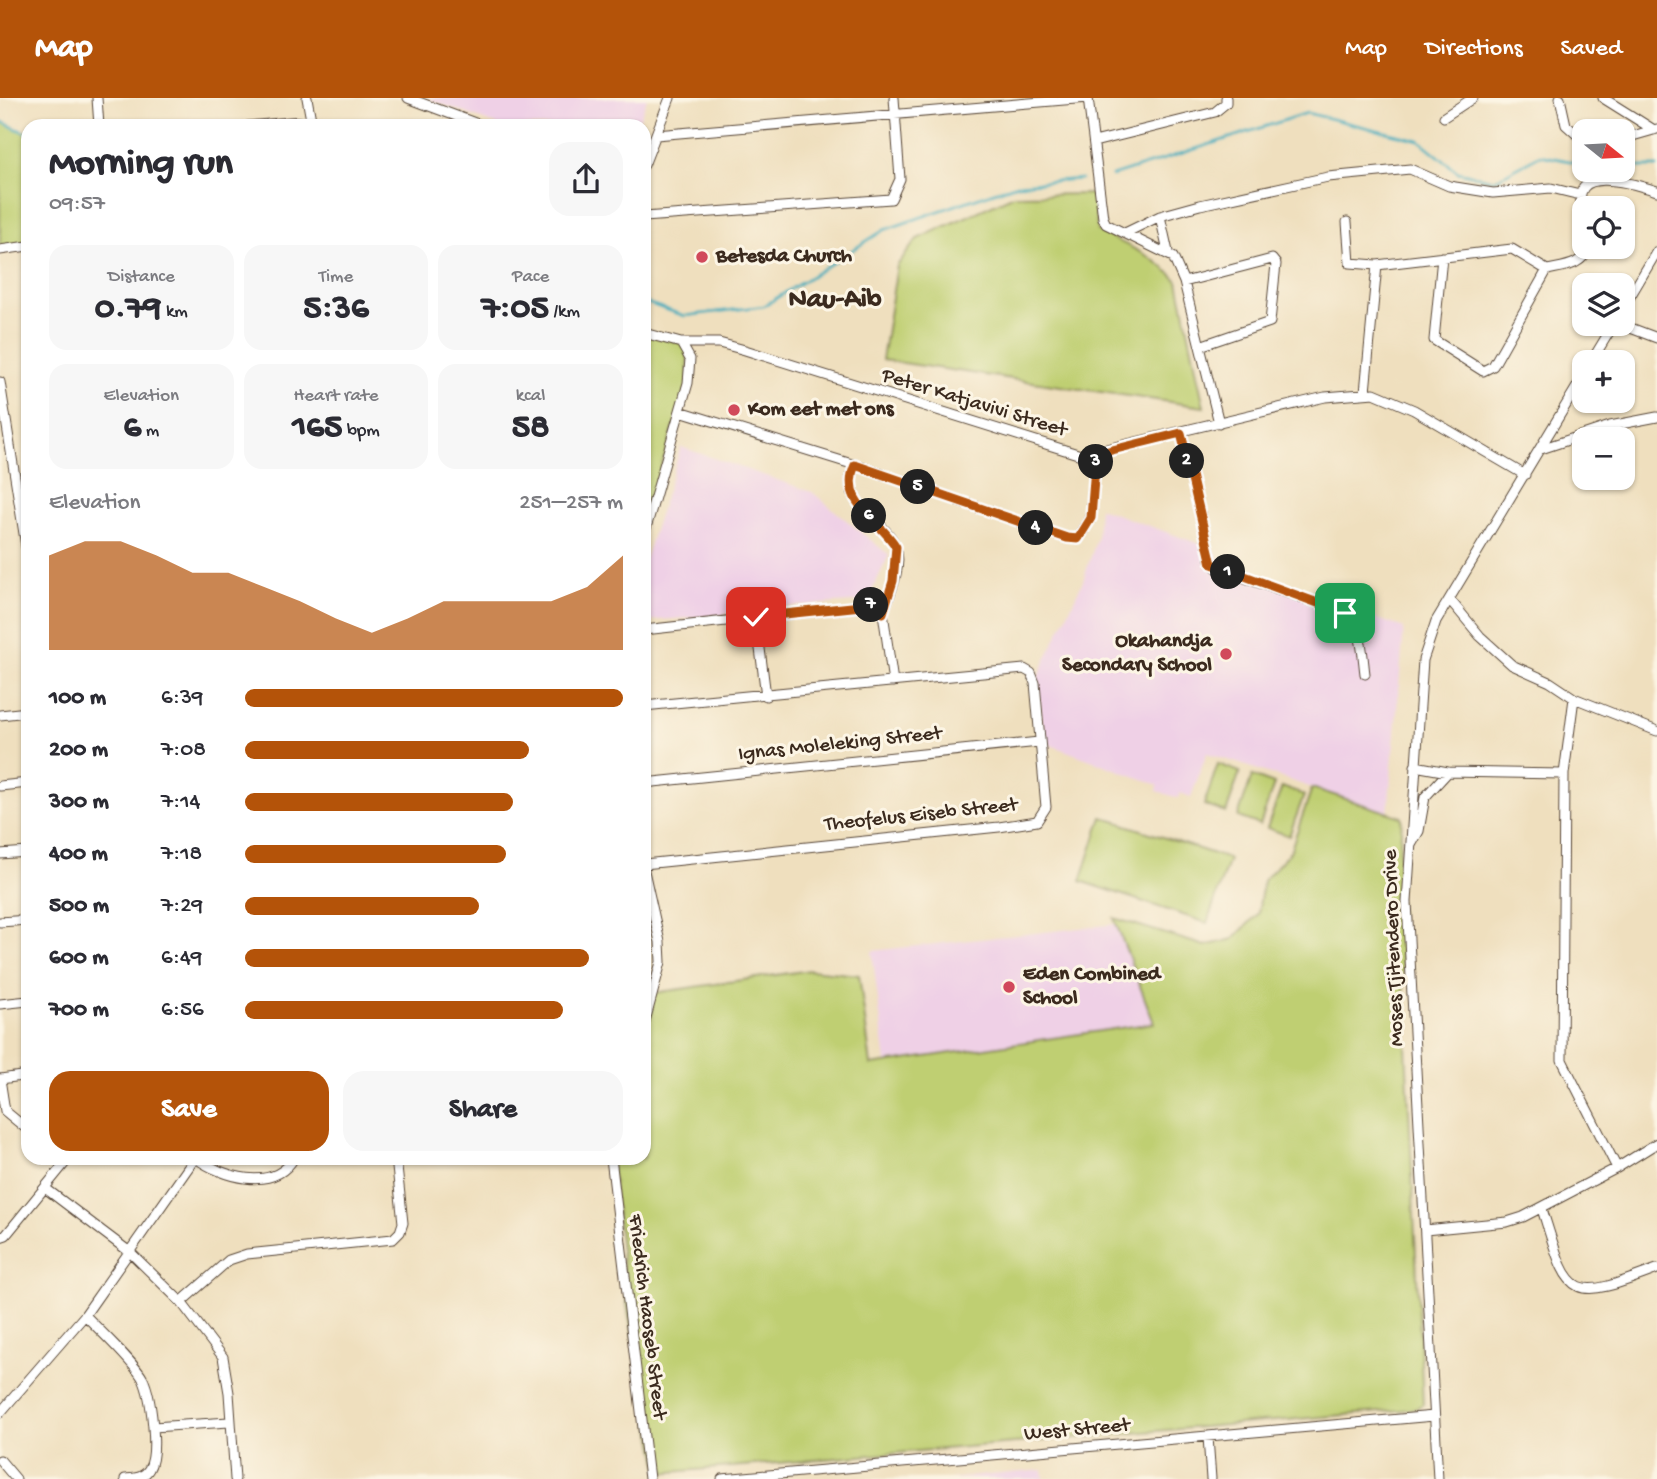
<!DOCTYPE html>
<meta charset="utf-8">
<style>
body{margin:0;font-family:"Gochi Hand",sans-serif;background:#f7f7f7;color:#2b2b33;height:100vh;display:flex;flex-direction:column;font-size:26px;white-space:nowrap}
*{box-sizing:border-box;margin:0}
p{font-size:23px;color:#7c7c81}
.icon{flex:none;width:38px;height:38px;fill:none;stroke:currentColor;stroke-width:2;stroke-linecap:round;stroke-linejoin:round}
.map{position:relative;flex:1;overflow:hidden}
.details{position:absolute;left:21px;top:21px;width:630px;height:1046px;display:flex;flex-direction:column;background:#fff;border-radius:21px;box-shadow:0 2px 5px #0004}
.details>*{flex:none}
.needle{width:46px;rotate:108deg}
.fabs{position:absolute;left:1572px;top:21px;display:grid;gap:14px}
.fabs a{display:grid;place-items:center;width:63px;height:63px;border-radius:14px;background:#fff;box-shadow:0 2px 5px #0004;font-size:35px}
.pin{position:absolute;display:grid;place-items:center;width:60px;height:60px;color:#fff;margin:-30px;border-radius:14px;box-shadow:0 4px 10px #0006}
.km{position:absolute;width:35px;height:35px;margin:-18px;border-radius:50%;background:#222;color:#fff;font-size:19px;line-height:35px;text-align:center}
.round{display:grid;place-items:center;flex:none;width:74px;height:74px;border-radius:21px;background:#f7f7f7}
.headline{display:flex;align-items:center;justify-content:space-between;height:119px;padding:0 28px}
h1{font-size:38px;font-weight:800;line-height:52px}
.stats{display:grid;grid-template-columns:repeat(3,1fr);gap:10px;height:119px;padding:7px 28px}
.stats div{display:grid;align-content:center;border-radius:18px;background:#f7f7f7;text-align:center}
.stats b{font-size:35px;font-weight:800}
.stats small{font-size:19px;font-weight:400}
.stats p{font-size:19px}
.chart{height:196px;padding:14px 28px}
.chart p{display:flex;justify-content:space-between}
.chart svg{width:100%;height:126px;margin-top:7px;fill:#b45309;opacity:.7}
.primary-button{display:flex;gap:14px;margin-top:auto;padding:14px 28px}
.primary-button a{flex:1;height:80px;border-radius:21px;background:#b45309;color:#fff;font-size:28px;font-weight:800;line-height:80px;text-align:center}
.primary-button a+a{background:#f7f7f7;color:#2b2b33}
ul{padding:0 28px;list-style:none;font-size:23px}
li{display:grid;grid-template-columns:112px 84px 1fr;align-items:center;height:52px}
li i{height:18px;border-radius:9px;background:#b45309}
header{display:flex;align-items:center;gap:42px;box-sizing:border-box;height:98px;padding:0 35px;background:#b45309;color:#fff}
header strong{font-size:33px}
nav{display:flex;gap:38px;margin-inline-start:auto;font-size:24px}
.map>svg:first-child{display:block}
.built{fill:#efd0e6}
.green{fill:#bfcf72;stroke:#7d7c48;stroke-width:2}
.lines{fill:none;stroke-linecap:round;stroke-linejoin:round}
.stream{stroke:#3facbd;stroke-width:2.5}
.minor-casing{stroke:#564536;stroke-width:11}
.minor{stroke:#fff;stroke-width:9}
.route-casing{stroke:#fff;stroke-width:14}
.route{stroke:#b45309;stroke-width:9}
.poi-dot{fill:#d1495b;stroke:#fcf5e5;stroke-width:2.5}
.labels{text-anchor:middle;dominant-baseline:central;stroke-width:6;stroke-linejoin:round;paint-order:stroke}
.poi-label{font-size:21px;font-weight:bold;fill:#3b2a1e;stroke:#fcf5e5;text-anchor:start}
.street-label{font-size:21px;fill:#3b2a1e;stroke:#fcf5e5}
.district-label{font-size:28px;font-weight:bold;fill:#3b2a1e;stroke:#fcf5e5}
</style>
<header>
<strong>Map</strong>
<nav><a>Map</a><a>Directions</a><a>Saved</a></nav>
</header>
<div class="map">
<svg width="1657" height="1381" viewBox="0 0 1657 1381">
<rect width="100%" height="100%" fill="#fcf5e5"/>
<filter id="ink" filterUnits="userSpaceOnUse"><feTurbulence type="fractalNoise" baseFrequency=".0143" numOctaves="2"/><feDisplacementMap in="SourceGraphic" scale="14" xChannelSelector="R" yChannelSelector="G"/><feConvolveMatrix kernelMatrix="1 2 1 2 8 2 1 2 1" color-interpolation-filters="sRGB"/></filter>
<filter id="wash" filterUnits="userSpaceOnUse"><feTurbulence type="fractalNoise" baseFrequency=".00686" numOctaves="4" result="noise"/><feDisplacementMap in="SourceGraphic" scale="28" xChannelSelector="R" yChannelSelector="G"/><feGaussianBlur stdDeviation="1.57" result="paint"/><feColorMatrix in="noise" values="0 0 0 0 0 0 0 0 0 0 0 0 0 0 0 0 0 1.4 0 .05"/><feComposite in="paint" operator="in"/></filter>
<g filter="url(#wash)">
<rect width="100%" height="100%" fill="#efdfbe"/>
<path class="built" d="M 426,0 L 647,0 L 637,28 L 500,28 Z
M 681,349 L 812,394 L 889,457 L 867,503 L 749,511 L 716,518 L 644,523 L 644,464 Z
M 1099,410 L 1214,451 L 1219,463 L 1227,469 L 1404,530 L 1388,715 L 1207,655 L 1191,699 L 1180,695 L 1178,700 L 1157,693 L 1158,687 L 1045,645 L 1037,581 L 1083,483 L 1097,440 Z
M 1117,826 L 1155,925 L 886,965 L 872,853 Z
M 1043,1372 L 1044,1381 L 949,1381 Z"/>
<path class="green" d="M 0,23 L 28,36 L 28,148 L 0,152 Z
M 1092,96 L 1098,133 C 1126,147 1157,159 1178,183 L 1204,309 L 882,262 L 897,168 L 917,141 L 1014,97 Z
M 644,235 L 681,245 L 688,253 L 688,285 L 644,422 Z
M 1218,666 L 1240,674 L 1226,715 L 1204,707 Z
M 1252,678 L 1274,686 L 1260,727 L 1238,719 Z
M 1282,689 L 1304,697 L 1289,738 L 1267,730 Z
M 1312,690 L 1402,719 L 1398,780 L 1423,1306 L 1415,1311 L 660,1375 L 627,1207 L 611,1061 L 644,1060 L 644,927 L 654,895 L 810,872 L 859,877 L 871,967 L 1154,925 L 1114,820 L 1205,848 L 1233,841 L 1258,816 L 1263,783 L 1290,754 Z
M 1102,719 L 1229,761 L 1207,825 L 1081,783 Z"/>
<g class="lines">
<path class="stream" d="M 0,23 L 28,36
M 1622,69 L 1657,69
M 1112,78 L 1307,15 L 1419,42 L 1458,74 L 1494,82 L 1540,57 L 1584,66
M 644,204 L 685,218 L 764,208 L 884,132 L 1017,86 L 1081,81"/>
</g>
</g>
<g filter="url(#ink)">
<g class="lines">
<g class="minor-casing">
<path id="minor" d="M 97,0 L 99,28
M 307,0 L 311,22
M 408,0 L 483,28
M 1088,0 L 1103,120 L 1106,126 L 1173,159 L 1184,184 L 1219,325
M 1560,0 L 1566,27 L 1584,43
M 1603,0 L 1654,32
M 1444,19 L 1473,0
M 248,28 L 311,22 L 325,28
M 656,37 L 1088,0
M 1622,41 L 1657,31
M 1094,44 L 1215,14 L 1226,5 L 1226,0
M 644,67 L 670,0
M 1584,115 C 1565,65 1632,85 1657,93
M 1160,118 L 1168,154
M 644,119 L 891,101 L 900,81 L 894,0
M 1347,124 L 1350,165 L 1377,167
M 1125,135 L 1160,118 L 1200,107 L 1328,79 L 1410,71 L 1449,88 L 1493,95 L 1551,90 L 1580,97
M 0,152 L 28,148
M 1442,159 L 1434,242 L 1483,273 L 1493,268 L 1547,172
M 1184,184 L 1272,161 L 1276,166 L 1270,224 L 1200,248
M 1622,212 L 1657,153
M 1620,226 L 1657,240
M 644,235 L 681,245 L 719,245 L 745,252 L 1081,357 L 1325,299 L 1374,295 L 1414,312 L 1525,377
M 1591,264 L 1614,226
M 0,284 L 28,461
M 1365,294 L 1377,167 L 1512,151 L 1547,172 C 1565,168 1582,168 1589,149
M 680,313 L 855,367 L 1067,440 L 1078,441 L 1091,420 L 1096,356
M 1181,335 L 1212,466 L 1217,470 L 1345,515 C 1363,532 1362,553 1365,576
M 1541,351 L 1610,328 L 1657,319
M 855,367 C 836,408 886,419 896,450 C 903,469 889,497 883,515
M 644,437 L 688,285 L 690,261 L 681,245
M 1450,502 L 1480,538 L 1512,567 L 1550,584 L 1574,600 L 1657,633
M 756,519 L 766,598
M 644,532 L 871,507 L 883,515 L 893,584
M 1574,600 L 1564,676 L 1562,962 L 1617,1070
M 644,608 L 1024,571 L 1031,575 L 1035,585 L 1046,709 L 1037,723 L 999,729 L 644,766
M 0,617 L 28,614
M 1415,668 L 1448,674 L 1564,676
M 644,685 L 1039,644
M 0,688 L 28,685
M 1411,747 L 1419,733 L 1425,699 L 1448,674
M 0,756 L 28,754
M 644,773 L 660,844 L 661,864 L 644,927
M 0,824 L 28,822
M 0,906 L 28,903
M 0,981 L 5,1013 L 28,1032
M 1,981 L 28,977
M 196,1060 C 222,1079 273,1095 294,1060
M 611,1060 L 649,1381
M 45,1090 L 131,1155 L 181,1204 L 223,1259 L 229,1295 L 235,1381
M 1542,1111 C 1570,1199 1566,1206 1657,1171
M 1425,1132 L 1507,1124 L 1523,1119 L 1617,1070 L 1657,1045
M 0,1139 L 6,1137 L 69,1060
M 181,1204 L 229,1162 L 247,1156 L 393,1141 L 400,1134 L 403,1125 L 396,1060
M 85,1217 C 100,1233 134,1264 143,1281 C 151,1298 159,1355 149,1371 C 144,1380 135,1380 125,1381
M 0,1315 L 85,1217 L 195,1060
M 153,1329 L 229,1324
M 1208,1339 L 1211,1381
M 0,1362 L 16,1381
M 722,1381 L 1434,1318
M 1438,1381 L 1407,804 L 1423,562 L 1436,523 L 1584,277"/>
</g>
<use href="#minor" class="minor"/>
</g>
</g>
<g class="lines" filter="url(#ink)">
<g class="route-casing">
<path id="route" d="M 756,519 L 871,507 L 883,515 L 893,483 L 896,449 C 881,422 838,405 855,367 L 1067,440 L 1078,441 L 1091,420 L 1096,356 L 1181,335 L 1212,466 L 1345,515"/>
</g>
<use href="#route" class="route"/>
</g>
<g class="poi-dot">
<circle cx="702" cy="159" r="7"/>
<circle cx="734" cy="312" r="7"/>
<circle cx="1226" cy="556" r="7"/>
<circle cx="1009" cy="889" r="7"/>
</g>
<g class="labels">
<g class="poi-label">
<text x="716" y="159">Betesda Church</text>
<text x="748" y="312">Kom eet met ons</text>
<text x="1212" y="544" text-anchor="end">Okahandja<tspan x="1212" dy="24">Secondary School</tspan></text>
<text x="1023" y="877">Eden Combined<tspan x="1023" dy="24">School</tspan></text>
</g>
<g class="street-label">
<text transform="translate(974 306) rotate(17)">Peter Katjavivi Street</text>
<text transform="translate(840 647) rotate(-6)">Ignas Moleleking Street</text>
<text transform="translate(921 718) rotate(-6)">Theofelus Eiseb Street</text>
<text transform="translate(1395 850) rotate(-92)">Moses Tjitendero Drive</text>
<text transform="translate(646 1219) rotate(83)">Friedrich Haoseb Street</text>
<text transform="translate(1077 1333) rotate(-5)">West Street</text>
</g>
<g class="district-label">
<text x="835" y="202">Nau-Aib</text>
</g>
</g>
</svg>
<div class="fabs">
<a><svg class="needle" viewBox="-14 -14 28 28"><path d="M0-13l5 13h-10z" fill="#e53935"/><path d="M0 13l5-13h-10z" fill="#7c7c81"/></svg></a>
<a><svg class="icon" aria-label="locate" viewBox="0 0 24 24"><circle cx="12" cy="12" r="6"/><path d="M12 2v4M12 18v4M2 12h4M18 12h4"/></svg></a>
<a><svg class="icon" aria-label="layers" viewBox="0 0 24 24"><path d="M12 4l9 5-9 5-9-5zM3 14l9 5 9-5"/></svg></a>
<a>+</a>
<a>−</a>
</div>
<div class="pin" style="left:1345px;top:515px;background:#1e9e55"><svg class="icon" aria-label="arrive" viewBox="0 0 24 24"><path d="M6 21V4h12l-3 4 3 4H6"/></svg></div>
<div class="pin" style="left:756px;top:519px;background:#d93025"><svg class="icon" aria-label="check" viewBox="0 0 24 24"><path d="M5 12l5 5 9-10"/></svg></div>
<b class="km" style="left:1228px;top:474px">1</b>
<b class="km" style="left:1187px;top:363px">2</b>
<b class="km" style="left:1096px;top:364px">3</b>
<b class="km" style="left:1036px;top:430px">4</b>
<b class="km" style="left:918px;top:389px">5</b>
<b class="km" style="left:869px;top:418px">6</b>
<b class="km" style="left:871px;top:507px">7</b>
<section class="details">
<div class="headline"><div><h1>Morning run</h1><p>09:57</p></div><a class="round"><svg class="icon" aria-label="share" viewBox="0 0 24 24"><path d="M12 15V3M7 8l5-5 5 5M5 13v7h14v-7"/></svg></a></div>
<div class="stats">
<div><p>Distance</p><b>0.79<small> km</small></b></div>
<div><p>Time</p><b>5:36</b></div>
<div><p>Pace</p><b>7:05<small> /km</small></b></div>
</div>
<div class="stats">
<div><p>Elevation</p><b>6<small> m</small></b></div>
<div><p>Heart rate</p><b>165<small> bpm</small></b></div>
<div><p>kcal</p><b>58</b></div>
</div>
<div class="chart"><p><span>Elevation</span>251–257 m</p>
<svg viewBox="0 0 160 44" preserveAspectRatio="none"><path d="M0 44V11L10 6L20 6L30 11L40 17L50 17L60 22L70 27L80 33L90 38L100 33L110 27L120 27L130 27L140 27L150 22L160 11V44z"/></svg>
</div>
<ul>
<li><b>100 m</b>6:39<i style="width:100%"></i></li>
<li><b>200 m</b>7:08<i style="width:75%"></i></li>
<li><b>300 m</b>7:14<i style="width:71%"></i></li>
<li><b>400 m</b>7:18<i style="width:69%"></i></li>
<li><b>500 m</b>7:29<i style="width:62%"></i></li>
<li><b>600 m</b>6:49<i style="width:91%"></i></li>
<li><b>700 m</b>6:56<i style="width:84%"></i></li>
</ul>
<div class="primary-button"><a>Save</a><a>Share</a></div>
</section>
</div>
